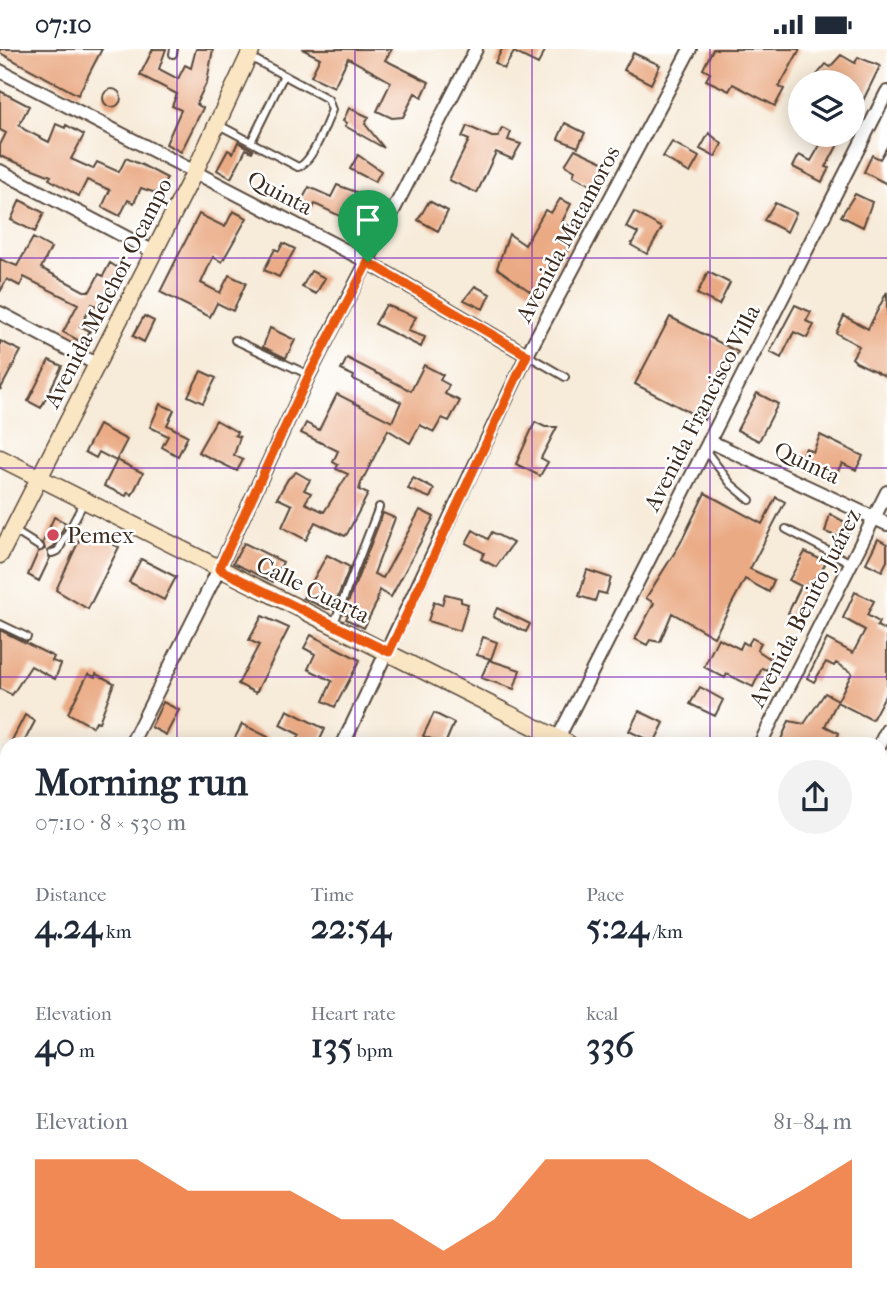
<!DOCTYPE html>
<meta charset="utf-8">
<style>
body{margin:0;font-family:"IM FELL French Canon",serif;background:#f2f2f3;color:#1f2937;height:100vh;display:flex;flex-direction:column;font-size:26px;white-space:nowrap}
*{box-sizing:border-box;margin:0}
p{font-size:23px;color:#747a83}
.icon{flex:none;width:38px;height:38px;fill:none;stroke:currentColor;stroke-width:2;stroke-linecap:round;stroke-linejoin:round}
.map{position:relative;flex:1;overflow:hidden}
.panel{position:absolute;left:0px;top:688px;width:887px;height:569px;display:flex;flex-direction:column;background:#fff;border-radius:21px 21px 0 0;box-shadow:0 4px 18px #0003}
.panel>*{flex:none}
.buttons{position:absolute;left:788px;top:21px;display:grid;gap:14px}
.buttons a{display:grid;place-items:center;width:77px;height:77px;border-radius:50%;background:#fff;box-shadow:0 4px 18px #0003;font-size:35px}
.pin{position:absolute;display:grid;place-items:center;width:60px;height:60px;color:#fff;margin:-72px -30px;border-radius:50% 50% 50% 0;rotate:-45deg;box-shadow:0 0 7px #0007}
.pin .icon{rotate:45deg}
.round{display:grid;place-items:center;flex:none;width:74px;height:74px;border-radius:37px;background:#f2f2f3}
.headline{display:flex;align-items:center;justify-content:space-between;height:119px;padding:0 35px}
h1{font-size:38px;font-weight:700;line-height:52px}
.figures{display:grid;grid-template-columns:repeat(3,1fr);gap:10px;height:119px;padding:7px 35px}
.figures div{display:grid;align-content:center}
.figures b{font-size:35px;font-weight:700}
.figures small{font-size:19px;font-weight:400}
.figures p{font-size:19px}
.chart{height:196px;padding:14px 35px}
.chart p{display:flex;justify-content:space-between}
.chart svg{width:100%;height:126px;margin-top:7px;fill:#ea580c;opacity:.7}
.status{display:flex;justify-content:space-between;align-items:center;height:49px;padding:0 35px;background:#fff;direction:ltr}
.status svg{height:19px;fill:currentColor}
.map>svg:first-child{display:block}
.lines{fill:none;stroke-linecap:round;stroke-linejoin:round}
.stream{stroke:#40b0ba;stroke-width:3.5}
.building{fill:#eaaa84}
.lane-casing{stroke:#57473a;stroke-width:10}
.street-casing{stroke:#57473a;stroke-width:16}
.secondary-casing{stroke:#57473a;stroke-width:19}
.lane{stroke:#fff;stroke-width:6}
.street{stroke:#fff;stroke-width:12}
.secondary{stroke:#fbe6c4;stroke-width:16}
.route-casing{stroke:#fff;stroke-width:14}
.route{stroke:#ea580c;stroke-width:9}
.grid{fill:none;stroke:#7b2cbf;stroke-width:2;stroke-opacity:0.55}
.poi-dot{fill:#d1495b;stroke:#fff;stroke-width:2.5}
.labels{text-anchor:middle;dominant-baseline:central;stroke-width:5;stroke-linejoin:round;paint-order:stroke}
.street-label{font-size:23px;fill:#3b2a1e;stroke:#fff}
.poi-label{font-size:23px;fill:#3b2a1e;stroke:#fff;text-anchor:start}
</style>
<div class="status"><b>07:10</b><svg viewBox="0 0 49 12"><path d="M0 12V9h3v3zM5 12V6h3v6zM10 12V3h3v9zM15 12V0h3v12zM26 1h20v11H26zM47 4h2v5h-2z"/></svg></div>
<div class="map">
<svg width="887" height="1256" viewBox="0 0 887 1256">
<rect width="100%" height="100%" fill="#fff"/>
<filter id="ink" filterUnits="userSpaceOnUse"><feTurbulence type="fractalNoise" baseFrequency=".0143" numOctaves="2"/><feDisplacementMap in="SourceGraphic" scale="14" xChannelSelector="R" yChannelSelector="G"/><feConvolveMatrix kernelMatrix="1 2 1 2 8 2 1 2 1" color-interpolation-filters="sRGB"/></filter>
<filter id="wash" filterUnits="userSpaceOnUse"><feTurbulence type="fractalNoise" baseFrequency=".00686" numOctaves="4" result="noise"/><feDisplacementMap in="SourceGraphic" scale="28" xChannelSelector="R" yChannelSelector="G"/><feGaussianBlur stdDeviation="1.57" result="paint"/><feColorMatrix in="noise" values="0 0 0 0 0 0 0 0 0 0 0 0 0 0 0 0 0 1.4 0 .05"/><feComposite in="paint" operator="in"/></filter>
<g filter="url(#wash)">
<rect width="100%" height="100%" fill="#f7ebd9"/>
<g class="lines">
<path class="stream" d="M 880,1112 L 887,1105
M 772,1256 L 777,1250"/>
</g>
<g id="blocks">
<path class="building" d="M 0,0 L 102,0 L 78,46 L 0,4 Z
M 153,0 L 166,0 L 159,20 L 178,30 L 185,16 L 191,19 L 196,0 L 213,0 L 207,33 L 196,55 L 203,59 L 181,103 L 166,95 L 181,61 L 172,57 L 177,45 L 140,26 Z
M 302,0 L 392,0 L 385,11 L 429,33 L 422,48 L 415,44 L 403,68 L 392,69 L 377,62 L 391,33 L 348,9 L 334,38 L 311,27 L 320,9 Z
M 502,0 L 546,0 L 538,15 L 514,3 L 504,20 L 495,14 Z
M 713,0 L 800,0 L 779,38 L 784,40 L 775,57 L 733,35 L 729,42 L 706,31 L 710,24 L 703,20 Z
M 633,4 L 660,16 L 651,35 L 624,21 Z
M 841,6 L 855,14 L 858,8 L 880,17 L 852,74 L 852,33 L 811,33 L 826,15 L 830,18 Z
M103 49a9 9 0 1 1 18 0a9 9 0 1 1-18 0Z
M 0,42 L 29,57 L 19,76 L 25,81 L 49,93 L 56,75 L 65,79 L 66,76 L 84,86 L 71,110 L 93,120 L 97,113 L 119,123 L 126,109 L 142,116 L 167,129 L 159,145 L 141,139 L 134,154 L 128,151 L 120,167 L 102,158 L 110,141 L 87,131 L 79,147 L 49,130 L 51,127 L 0,107 L 0,96 L 6,84 L 0,81 Z
M 349,59 L 369,68 L 365,75 L 384,99 L 345,77 L 347,74 L 343,72 Z
M 565,74 L 585,84 L 578,98 L 558,90 Z
M 467,77 L 492,88 L 498,88 L 502,79 L 511,83 L 508,91 L 521,95 L 512,110 L 496,103 L 477,144 L 449,131 L 469,91 L 462,88 Z
M 709,84 L 722,95 L 715,108 L 700,100 Z
M 806,86 L 843,86 L 826,118 L 829,119 L 822,133 L 793,118 L 799,106 L 811,112 L 820,96 Z
M 238,93 L 253,101 L 252,103 L 246,100 L 231,129 L 217,121 L 228,101 L 233,104 Z
M 672,93 L 699,108 L 690,124 L 663,108 Z
M 887,98 L 887,135 L 864,123 L 872,106 L 880,110 Z
M 575,100 L 607,115 L 596,139 L 573,127 L 575,122 L 565,116 Z
M 358,106 L 381,122 L 375,133 L 350,120 Z
M 337,136 L 359,144 L 346,170 L 315,155 L 313,159 L 301,153 L 309,138 L 331,148 Z
M 855,145 L 872,153 L 863,178 L 841,167 Z
M 560,150 L 571,155 L 562,173 L 579,182 L 538,248 L 497,219 L 509,185 L 525,196 L 545,161 L 551,164 Z
M 20,151 L 44,164 L 35,183 L 11,171 Z
M 429,152 L 448,162 L 438,182 L 418,171 Z
M 775,154 L 796,164 L 787,183 L 764,171 Z
M 233,162 L 247,169 L 222,213 L 213,208 L 201,234 L 220,244 L 229,226 L 246,234 L 233,262 L 217,254 L 210,268 L 160,243 L 199,165 L 225,178 Z
M 634,163 L 662,179 L 647,205 L 631,196 L 638,184 L 626,178 Z
M 33,189 L 51,199 L 41,219 L 84,242 L 90,242 L 99,225 L 103,227 L 110,214 L 121,221 L 101,259 L 92,255 L 80,277 L 90,282 L 83,294 L 63,283 L 78,255 L 24,228 L 20,237 L 7,230 L 0,243 L 0,210 L 17,217 Z
M 283,194 L 295,200 L 279,228 L 264,221 L 275,200 L 279,202 Z
M 311,222 L 325,229 L 316,245 L 302,238 Z
M 708,223 L 730,234 L 719,256 L 697,245 Z
M 475,237 L 490,245 L 483,260 L 464,251 Z
M 887,243 L 887,328 L 856,313 L 852,309 L 859,297 L 836,284 L 844,267 L 868,280 Z
M 386,256 L 416,268 L 408,282 L 425,288 L 421,298 L 375,275 Z
M 795,256 L 811,263 L 806,272 L 814,276 L 807,289 L 794,283 L 781,309 L 770,303 Z
M 144,267 L 154,272 L 144,293 L 133,287 Z
M 670,268 L 738,303 L 704,371 L 635,335 Z
M 270,279 L 295,291 L 286,309 L 263,298 Z
M 0,292 L 21,302 L 0,341 Z
M 347,309 L 411,342 L 424,316 L 443,326 L 440,331 L 449,336 L 445,345 L 460,352 L 449,372 L 442,369 L 434,383 L 420,376 L 410,394 L 388,381 L 361,434 L 359,441 L 368,445 L 347,485 L 345,487 L 315,473 L 306,491 L 282,478 L 292,456 L 277,449 L 288,430 L 296,423 L 310,431 L 304,441 L 311,444 L 305,454 L 324,463 L 348,425 L 336,420 L 338,416 L 333,413 L 338,402 L 301,384 L 306,374 L 319,381 L 337,345 L 392,373 L 401,353 L 353,330 L 354,327 L 341,321 Z
M 49,311 L 62,317 L 41,359 L 28,352 Z
M 201,322 L 216,329 L 203,354 L 188,347 Z
M 757,344 L 778,355 L 759,392 L 737,381 Z
M 160,355 L 174,361 L 167,376 L 188,387 L 178,407 L 162,398 L 168,387 L 150,378 Z
M 216,371 L 237,383 L 235,386 L 240,388 L 234,406 L 243,411 L 237,422 L 198,403 Z
M 535,373 L 545,378 L 557,378 L 541,409 L 548,413 L 540,427 L 516,415 Z
M 99,376 L 127,391 L 116,412 L 99,403 L 96,409 L 85,403 Z
M 820,386 L 863,407 L 856,421 L 842,414 L 836,426 L 830,423 L 826,430 L 806,420 L 808,415 L 799,410 L 806,399 L 813,403 Z
M 117,411 L 143,424 L 132,446 L 128,443 L 126,447 L 104,437 Z
M 413,429 L 434,440 L 430,449 L 408,440 Z
M 705,444 L 762,475 L 776,448 L 785,453 L 750,520 L 774,531 L 769,543 L 745,530 L 714,588 L 672,564 L 660,593 L 650,591 L 647,596 L 635,590 L 654,554 L 646,549 L 680,495 Z
M 420,461 L 434,468 L 391,548 L 379,541 L 377,553 L 364,579 L 346,570 L 348,566 L 344,564 L 383,464 L 395,469 L 374,525 L 383,529 Z
M 830,465 L 852,477 L 845,490 L 825,483 Z
M 54,468 L 66,474 L 54,497 L 47,502 L 50,509 L 39,532 L 28,526 L 38,503 L 45,500 L 43,493 Z
M 98,481 L 117,490 L 114,496 L 119,498 L 88,560 L 56,541 L 82,485 L 93,491 Z
M 473,481 L 488,490 L 492,483 L 513,494 L 496,518 L 481,510 L 484,504 L 466,494 Z
M 878,490 L 887,495 L 887,512 L 882,522 L 866,514 Z
M 244,494 L 283,513 L 273,533 L 233,514 Z
M 805,503 L 826,513 L 819,527 L 816,526 L 799,569 L 788,564 L 801,537 L 789,531 Z
M 327,506 L 350,518 L 333,560 L 327,560 L 303,549 Z
M 141,510 L 176,528 L 164,551 L 129,533 Z
M 587,521 L 611,529 L 606,545 L 598,543 L 595,552 L 579,547 Z
M 855,543 L 874,552 L 867,566 L 879,573 L 877,577 L 887,582 L 887,643 L 872,671 L 837,653 L 825,677 L 839,684 L 835,695 L 779,695 L 789,672 L 804,675 L 825,644 L 838,651 L 852,624 L 836,614 L 834,617 L 826,613 L 814,633 L 807,629 L 827,590 L 853,604 L 865,581 L 843,569 Z
M 445,545 L 461,549 L 461,553 L 468,555 L 460,582 L 428,572 L 434,553 L 442,556 Z
M 497,559 L 530,575 L 526,583 L 493,568 Z
M 262,567 L 289,579 L 256,644 L 238,635 L 259,596 L 249,591 Z
M 0,581 L 54,608 L 52,612 L 61,615 L 55,630 L 31,617 L 12,646 L 0,640 Z
M 311,586 L 360,611 L 335,658 L 323,652 L 332,632 L 308,620 L 315,605 L 304,599 Z
M 483,588 L 497,593 L 491,610 L 477,606 Z
M 718,589 L 740,600 L 743,593 L 748,596 L 752,589 L 761,594 L 757,601 L 772,611 L 767,621 L 762,619 L 753,638 L 727,625 L 725,629 L 704,618 Z
M 489,611 L 520,621 L 514,640 L 481,629 Z
M 88,625 L 95,628 L 96,625 L 114,634 L 99,673 L 96,672 L 93,678 L 68,664 Z
M 700,638 L 723,651 L 715,667 L 690,655 Z
M 163,653 L 179,661 L 166,686 L 151,678 Z
M 287,661 L 325,680 L 318,695 L 295,695 L 300,686 L 280,676 Z
M 639,662 L 664,674 L 654,694 L 629,682 Z
M 434,664 L 454,674 L 445,695 L 423,687 Z
M 25,666 L 35,672 L 23,695 L 10,695 Z
M 242,675 L 268,688 L 264,695 L 232,695 Z"/>
</g>
</g>
<g filter="url(#ink)">
<use href="#blocks" fill-opacity="0" stroke="#57473a" stroke-width="2"/>
<g class="lines">
<g class="lane-casing">
<path id="lane" d="M 173,5 L 174,0
M 217,75 L 298,118 C 312,114 326,75 332,61 L 328,50 L 250,8
M 251,93 L 284,26
M 235,291 L 309,326
M 527,306 L 565,328
M 706,402 L 731,435 L 750,451
M 786,480 L 851,514
M 13,481 L 40,498
M 52,504 L 58,502 L 84,453
M 334,574 L 379,458
M 0,575 L 27,588"/>
</g>
<g class="street-casing">
<path id="street" d="M 0,22 L 368,213 L 527,306
M 0,122 L 154,203
M 0,264 L 98,316
M 709,392 L 887,475
M 131,695 L 219,520 L 309,326 L 476,0
M 343,695 L 527,306 L 690,0
M 555,695 L 887,43
M 760,695 L 887,443
M 880,695 L 887,681
M 880,913 L 887,900
M 0,943 L 7,930
M 0,969 L 7,972
M 52,1256 L 56,1250
M 269,1256 L 272,1250
M 472,1256 L 475,1250
M 587,1256 L 591,1250
M 702,1256 L 706,1250
M 884,1256 L 887,1249"/>
</g>
<g class="secondary-casing">
<path id="secondary" d="M 0,409 L 569,695
M 0,506 L 194,124 L 252,0
M 880,856 L 887,859"/>
</g>
<use href="#lane" class="lane"/>
<use href="#street" class="street"/>
<use href="#secondary" class="secondary"/>
</g>
</g>
<g class="lines" filter="url(#ink)">
<g class="route-casing">
<path id="route" d="M 368,213 L 527,306 L 389,603 L 219,520 L 309,326 Z"/>
</g>
<use href="#route" class="route"/>
</g>
<path class="grid" d="M 177,0 L 177,695M 355,0 L 355,695M 532,0 L 532,695M 710,0 L 710,695M 0,209 L 887,209M 0,419 L 887,419M 0,628 L 887,628M 0,837 L 7,837M 880,837 L 887,837M 0,1047 L 7,1047M 880,1047 L 887,1047M 177,1250 L 177,1256M 355,1250 L 355,1256M 532,1250 L 532,1256M 710,1250 L 710,1256"/>
<circle class="poi-dot" cx="53" cy="486" r="7"/>
<g class="labels">
<g class="street-label">
<text transform="translate(280 144) rotate(27)">Quinta</text>
<text transform="translate(568 185) rotate(-62)">Avenida Matamoros</text>
<text transform="translate(108 244) rotate(-63)">Avenida Melchor Ocampo</text>
<text transform="translate(702 359) rotate(-63)">Avenida Francisco Villa</text>
<text transform="translate(807 414) rotate(25)">Quinta</text>
<text transform="translate(313 541) rotate(26)">Calle Cuarta</text>
<text transform="translate(805 559) rotate(-63)">Avenida Benito Juárez</text>
</g>
<g class="poi-label">
<text x="67" y="486">Pemex</text>
</g>
</g>
</svg>
<div class="buttons">
<a><svg class="icon" aria-label="layers" viewBox="0 0 24 24"><path d="M12 4l9 5-9 5-9-5zM3 14l9 5 9-5"/></svg></a>
</div>
<div class="pin" style="left:368px;top:213px;background:#1e9e55"><svg class="icon" aria-label="arrive" viewBox="0 0 24 24"><path d="M6 21V4h12l-3 4 3 4H6"/></svg></div>
<section class="panel">
<div class="headline"><div><h1>Morning run</h1><p>07:10 · 8 × 530 m</p></div><a class="round"><svg class="icon" aria-label="share" viewBox="0 0 24 24"><path d="M12 15V3M7 8l5-5 5 5M5 13v7h14v-7"/></svg></a></div>
<div class="figures">
<div><p>Distance</p><b>4.24<small> km</small></b></div>
<div><p>Time</p><b>22:54</b></div>
<div><p>Pace</p><b>5:24<small> /km</small></b></div>
</div>
<div class="figures">
<div><p>Elevation</p><b>40<small> m</small></b></div>
<div><p>Heart rate</p><b>135<small> bpm</small></b></div>
<div><p>kcal</p><b>336</b></div>
</div>
<div class="chart"><p><span>Elevation</span>81–84 m</p>
<svg viewBox="0 0 160 44" preserveAspectRatio="none"><path d="M0 44V6L10 6L20 6L30 17L40 17L50 17L60 27L70 27L80 38L90 27L100 6L110 6L120 6L130 17L140 27L150 17L160 6V44z"/></svg>
</div>
</section>
</div>
